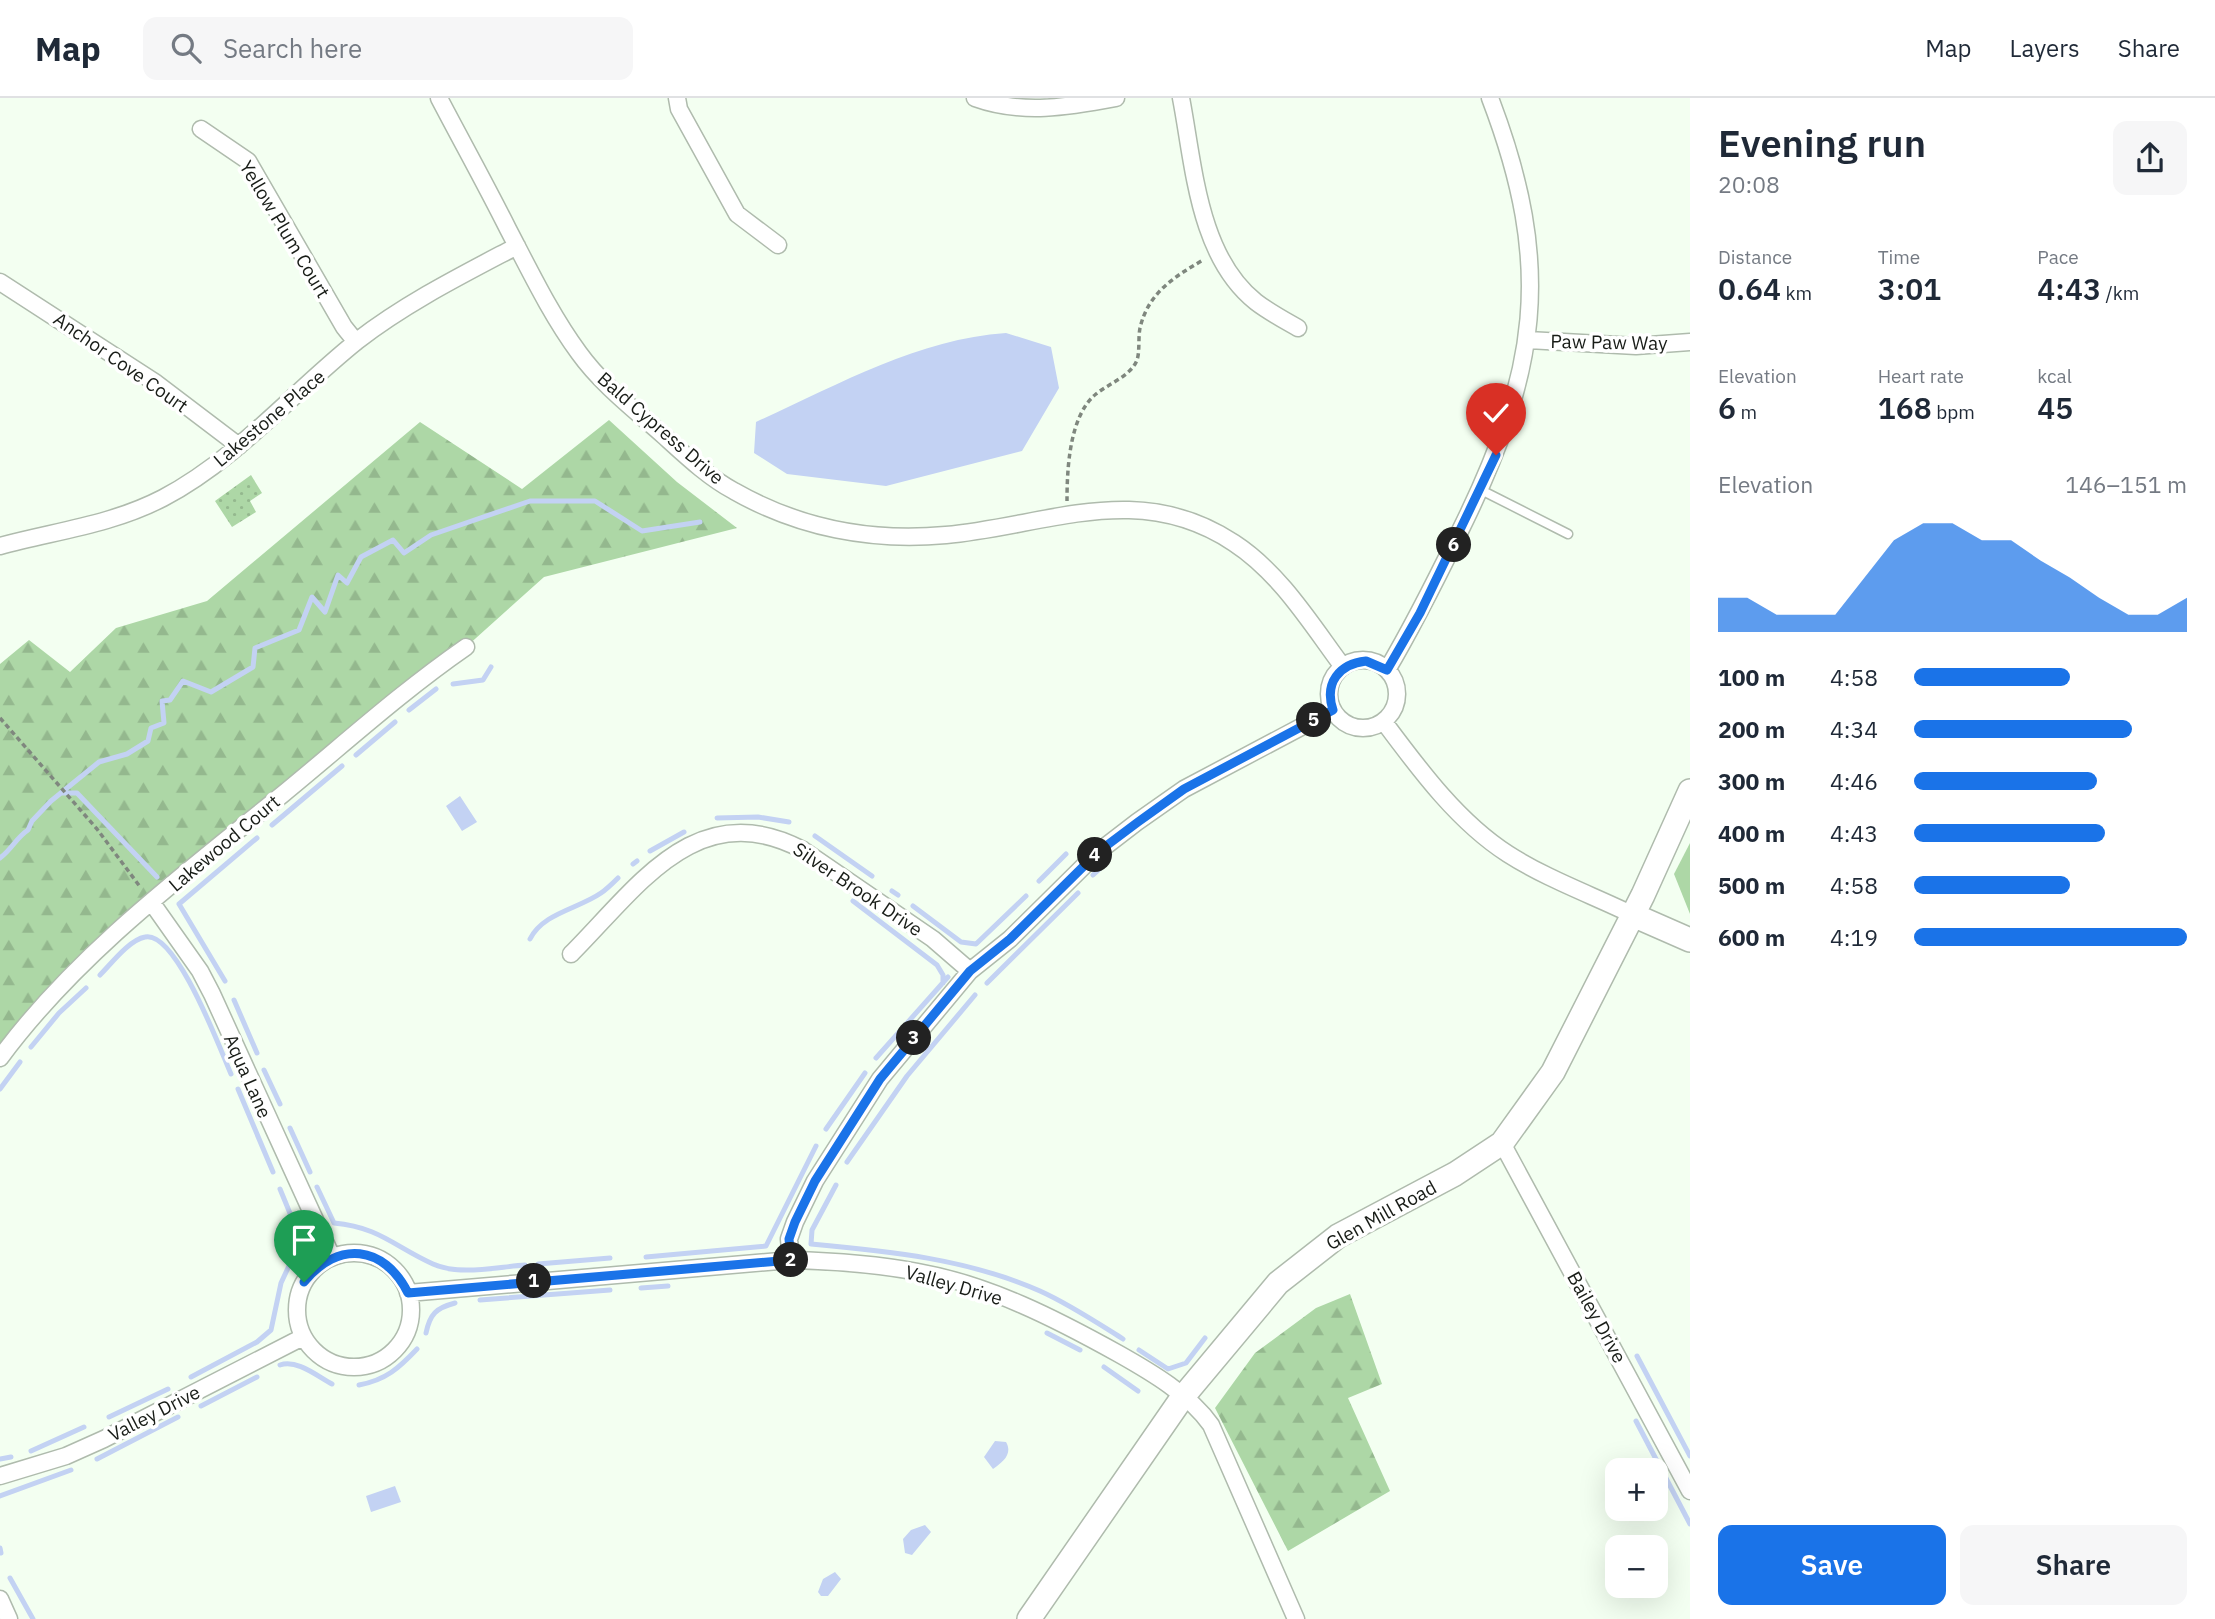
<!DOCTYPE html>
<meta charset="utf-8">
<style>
body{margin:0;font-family:"IBM Plex Sans",sans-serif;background:#f6f6f7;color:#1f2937;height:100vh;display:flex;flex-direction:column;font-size:26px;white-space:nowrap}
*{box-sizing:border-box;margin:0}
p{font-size:23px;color:#747a83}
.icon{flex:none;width:38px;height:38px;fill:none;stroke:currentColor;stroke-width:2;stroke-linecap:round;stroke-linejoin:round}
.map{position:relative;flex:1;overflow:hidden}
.details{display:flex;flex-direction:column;background:#fff;width:525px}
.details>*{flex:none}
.tools{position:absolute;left:1605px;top:1360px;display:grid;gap:14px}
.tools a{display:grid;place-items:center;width:63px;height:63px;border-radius:14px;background:#fff;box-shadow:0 7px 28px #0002;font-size:35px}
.pin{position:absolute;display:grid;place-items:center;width:60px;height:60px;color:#fff;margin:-72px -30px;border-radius:50% 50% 50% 0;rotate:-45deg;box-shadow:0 0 7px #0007}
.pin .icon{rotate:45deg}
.km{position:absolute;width:35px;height:35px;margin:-18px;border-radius:50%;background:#222;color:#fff;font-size:19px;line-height:35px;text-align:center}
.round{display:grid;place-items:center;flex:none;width:74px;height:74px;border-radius:14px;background:#f6f6f7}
.headline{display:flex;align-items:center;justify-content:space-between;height:119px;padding:0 28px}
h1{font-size:38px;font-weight:600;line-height:52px}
.figures{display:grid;grid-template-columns:repeat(3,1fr);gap:10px;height:119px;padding:7px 28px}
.figures div{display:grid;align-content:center}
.figures b{font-size:30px;font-weight:600}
.figures small{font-size:19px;font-weight:400}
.figures p{font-size:19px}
.chart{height:196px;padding:14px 28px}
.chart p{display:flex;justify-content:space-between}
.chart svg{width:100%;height:126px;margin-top:7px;fill:#1a73e8;opacity:.7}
.action{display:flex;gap:14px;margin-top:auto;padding:14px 28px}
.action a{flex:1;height:80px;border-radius:14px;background:#1a73e8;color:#fff;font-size:28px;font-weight:600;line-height:80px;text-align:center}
.action a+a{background:#f6f6f7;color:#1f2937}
ul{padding:0 28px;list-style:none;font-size:23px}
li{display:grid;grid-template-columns:112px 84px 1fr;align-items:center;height:52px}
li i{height:18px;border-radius:9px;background:#1a73e8}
header{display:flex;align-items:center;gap:42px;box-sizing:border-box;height:98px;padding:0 35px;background:#fff;border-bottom:2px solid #e0e1e3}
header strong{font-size:33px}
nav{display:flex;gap:38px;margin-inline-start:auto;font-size:24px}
.search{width:490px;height:63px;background:#f6f6f7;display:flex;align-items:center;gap:18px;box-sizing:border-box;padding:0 24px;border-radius:14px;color:#747a83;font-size:26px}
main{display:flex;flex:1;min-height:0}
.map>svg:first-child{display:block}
.grass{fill:#add7a6}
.forest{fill:url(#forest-firs)}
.park{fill:url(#park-dots)}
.water{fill:#c3d2f3}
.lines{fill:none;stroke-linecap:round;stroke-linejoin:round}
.stream{stroke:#c3d2f3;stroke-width:5}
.lane-casing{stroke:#afbbad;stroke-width:11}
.street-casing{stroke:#afbbad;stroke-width:19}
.secondary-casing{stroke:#afbbad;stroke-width:26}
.path{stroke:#7f877e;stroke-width:3.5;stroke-dasharray:5 3.5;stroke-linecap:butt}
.lane{stroke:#fff;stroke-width:8}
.street{stroke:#fff;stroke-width:16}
.secondary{stroke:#fff;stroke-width:23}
.route-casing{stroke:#fff;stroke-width:14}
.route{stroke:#1a73e8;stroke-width:9}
.labels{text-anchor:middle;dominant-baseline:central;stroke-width:7;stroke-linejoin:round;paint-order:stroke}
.street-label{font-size:19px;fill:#181c17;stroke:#fff}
</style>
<header>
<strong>Map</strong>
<div class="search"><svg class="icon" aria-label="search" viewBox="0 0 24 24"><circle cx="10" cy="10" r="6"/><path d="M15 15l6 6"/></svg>Search here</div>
<nav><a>Map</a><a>Layers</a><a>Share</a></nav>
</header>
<main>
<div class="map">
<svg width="1690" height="1521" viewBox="0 0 1690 1521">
<defs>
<pattern id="forest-firs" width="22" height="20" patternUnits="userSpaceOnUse" patternTransform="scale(1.75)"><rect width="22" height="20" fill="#add7a6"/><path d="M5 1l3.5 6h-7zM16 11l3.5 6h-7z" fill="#94b88e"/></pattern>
<pattern id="park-dots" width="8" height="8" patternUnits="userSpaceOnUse" patternTransform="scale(1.75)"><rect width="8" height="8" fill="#add7a6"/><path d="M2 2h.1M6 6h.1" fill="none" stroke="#94b88e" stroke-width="1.8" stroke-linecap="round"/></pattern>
</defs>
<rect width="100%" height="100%" fill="#f3fff1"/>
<path class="grass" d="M 1690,745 L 1690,816 L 1674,776 Z"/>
<path class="forest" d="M 609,322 L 677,384 L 737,430 L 544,479 L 466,549 L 152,805 L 0,960 L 0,566 L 29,542 L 70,574 L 116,530 L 207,503 L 420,324 L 522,391 Z
M 1350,1196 L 1382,1286 L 1348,1300 L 1390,1393 L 1288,1453 L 1215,1310 L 1255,1255 L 1316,1210 Z"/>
<path class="park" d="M 251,377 L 262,395 L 250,403 L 256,414 L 232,429 L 215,403 Z"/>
<path class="water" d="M 1006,235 L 1051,249 L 1059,290 L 1022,353 L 886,388 L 787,376 L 754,355 L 756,324 C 836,288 917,241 1006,235 Z
M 460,698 L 477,724 L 462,733 L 446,708 Z
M 995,1343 L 1006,1344 C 1013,1356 1003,1364 993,1371 L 984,1359 Z
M 395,1388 L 401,1404 L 371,1414 L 366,1398 Z
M 925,1427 L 931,1434 L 912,1457 L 905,1455 L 903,1441 L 911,1432 Z
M 835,1474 L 841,1481 L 828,1498 L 821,1498 L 818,1494 L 823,1481 Z"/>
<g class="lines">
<path class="stream" d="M 453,586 L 483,582 L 491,569
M 409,612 L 436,591
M 356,657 L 395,624
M 61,695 L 77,695 L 157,779
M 717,720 L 758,719 L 789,724
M 272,727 L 342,668
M 815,738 L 872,778
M 650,753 L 684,734
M 0,760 C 12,751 16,740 28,732 L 32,723 L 51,703 L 99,664 L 127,656 L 148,643 L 151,630 L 164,625 L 162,603 L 170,602 L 183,583 L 211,594 L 253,569 L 255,550 L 299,532 L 312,499 L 325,514 L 338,477 L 347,485 L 361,459 L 393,442 L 404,455 L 431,437 L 530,403 L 595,403 L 642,433 L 700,424
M 633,766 L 637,763
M 1093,777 L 1105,766
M 1039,783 L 1066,756
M 892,793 L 898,797
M 853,803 L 937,867 L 943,877 L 943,885
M 913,808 L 961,844 L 976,846 L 1026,798
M 530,841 C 543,815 578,811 601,795 C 607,791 613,785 618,780
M 100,877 C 111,866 129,842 145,839 C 176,832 220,951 231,976
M 225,883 L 179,806 L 257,740
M 987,885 L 1078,795
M 234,902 L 257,955
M 31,949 L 59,915 L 86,890
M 876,960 L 948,879
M 264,972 L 280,1006
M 0,991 L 20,964
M 238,991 L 273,1074
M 290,1030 L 310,1074
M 826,1031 L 865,975
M 847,1064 L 907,978 L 975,897
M 836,1087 L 812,1132 L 811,1146 C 888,1153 968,1161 1040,1193 C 1069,1206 1096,1224 1123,1241
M 317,1089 L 334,1125 C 379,1129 395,1149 433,1166 C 460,1178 496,1169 525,1167
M 646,1159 L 766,1148 L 816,1048
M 538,1166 L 610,1160
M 641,1190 L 668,1188
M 480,1202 L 610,1192
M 426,1235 C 430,1216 436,1210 455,1205
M 1047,1235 L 1080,1252
M 1139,1252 L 1168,1271 L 1186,1265 L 1205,1240
M 1637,1258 L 1690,1358
M 280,1267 C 297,1261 317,1278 332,1286
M 1104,1269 L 1138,1293
M 191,1279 L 257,1244 L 271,1232 L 281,1185 L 301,1142 L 280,1091
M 359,1287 C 386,1282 399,1270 417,1251
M 201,1308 L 257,1279
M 109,1319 L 168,1291
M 1636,1323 L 1690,1426
M 31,1353 L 84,1329
M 0,1361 L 11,1359
M 97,1361 L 178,1319
M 0,1398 L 71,1372
M 0,1450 L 1,1455
M 10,1480 L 33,1521"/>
<g class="lane-casing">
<path id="lane" d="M 1481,392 L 1568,436"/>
</g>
<g class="street-casing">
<path id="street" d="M 439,0 C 462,44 486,87 508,131 C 530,173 551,217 579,255 C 602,287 635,312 664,338 C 686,358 708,379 734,393 C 799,430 872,444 946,437 C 1047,428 1138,381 1234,445 C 1280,475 1311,526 1343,569
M 677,0 L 679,11 L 737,116 L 778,147
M 975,0 C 1022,17 1068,9 1116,0
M 1181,0 C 1194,67 1198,158 1256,204 C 1269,214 1284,222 1298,230
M 201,31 L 248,63 L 344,229 L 356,244
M 0,184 L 156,285 L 239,348
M 1528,242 L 1636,248 L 1690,244
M 0,448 C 55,433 111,427 163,400 C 237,361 292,295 357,243 C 406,205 462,177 517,148
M1329 596a34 34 0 1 1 68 0a34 34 0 1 1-68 0Z
M 1387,572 C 1413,528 1436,482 1459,435 C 1538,275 1555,170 1490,0
M 1384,624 C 1419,671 1458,724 1508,756 C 1547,781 1592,797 1633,817
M 152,805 L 200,873 L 212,896 L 332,1159
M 571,856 C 638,789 697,696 803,752 L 933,841 L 970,873
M 0,960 C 76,857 184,776 283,696 C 344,646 401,594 466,549
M 1502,1045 L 1690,1393
M297 1212a57 57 0 1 1 114 0a57 57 0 1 1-114 0Z
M 791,1162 L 789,1141 L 795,1124 L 815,1083 L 880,981 L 970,873 L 1010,841 L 1098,754 L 1137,724 L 1184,691 L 1333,612
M 408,1195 L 791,1162 C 834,1163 876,1166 918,1174 C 990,1187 1056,1221 1119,1256 C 1151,1274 1190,1297 1211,1327 L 1296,1521
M 0,1378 L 66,1358 L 104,1341 L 303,1239
M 0,1501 L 9,1521"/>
</g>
<g class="secondary-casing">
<path id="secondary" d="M 1633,817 L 1690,842
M 1029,1521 L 1182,1300 L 1278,1185 L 1338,1138 L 1455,1076 L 1502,1045 L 1553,974 L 1643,797 L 1690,693"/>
</g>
<path class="path" d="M 1067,403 C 1067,372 1069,318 1096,296 C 1108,286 1131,278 1137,262 C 1140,253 1138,240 1140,230 C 1148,195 1174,179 1203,162
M 0,620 L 97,731 L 141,790"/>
<use href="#lane" class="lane"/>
<use href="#street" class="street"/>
<use href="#secondary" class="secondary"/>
</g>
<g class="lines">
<g class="route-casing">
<path id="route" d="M 304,1184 C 338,1142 384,1147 408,1195 L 791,1162 L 789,1141 L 795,1124 L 815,1083 L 880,981 L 970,873 L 1010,841 L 1098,754 L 1138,724 L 1184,691 L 1333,612 C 1324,585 1339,566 1366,563 L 1387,572 L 1420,515 L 1496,357"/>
</g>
<use href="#route" class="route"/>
</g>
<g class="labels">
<g class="street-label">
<text transform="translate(285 131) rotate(59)">Yellow Plum Court</text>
<text transform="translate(1609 244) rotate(1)">Paw Paw Way</text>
<text transform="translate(121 264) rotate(35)">Anchor Cove Court</text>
<text transform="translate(269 320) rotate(-40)">Lakestone Place</text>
<text transform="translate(661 330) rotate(41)">Bald Cypress Drive</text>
<text transform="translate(224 745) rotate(-40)">Lakewood Court</text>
<text transform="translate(858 791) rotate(34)">Silver Brook Drive</text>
<text transform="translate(248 978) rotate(66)">Aqua Lane</text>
<text transform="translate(1381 1117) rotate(-29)">Glen Mill Road</text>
<text transform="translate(954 1187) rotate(16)">Valley Drive</text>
<text transform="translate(1597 1219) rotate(61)">Bailey Drive</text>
<text transform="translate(154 1315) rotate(-27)">Valley Drive</text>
</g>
</g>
</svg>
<div class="tools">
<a>+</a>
<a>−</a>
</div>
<div class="pin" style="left:304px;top:1184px;background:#1e9e55"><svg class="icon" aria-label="arrive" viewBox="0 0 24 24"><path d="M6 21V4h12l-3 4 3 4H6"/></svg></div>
<div class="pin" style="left:1496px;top:357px;background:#d93025"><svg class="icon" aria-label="check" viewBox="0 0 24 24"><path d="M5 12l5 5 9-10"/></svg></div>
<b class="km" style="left:534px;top:1183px">1</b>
<b class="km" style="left:791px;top:1162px">2</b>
<b class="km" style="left:914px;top:940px">3</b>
<b class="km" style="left:1095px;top:757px">4</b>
<b class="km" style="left:1314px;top:622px">5</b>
<b class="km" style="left:1454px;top:447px">6</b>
</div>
<section class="details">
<div class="headline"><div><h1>Evening run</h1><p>20:08</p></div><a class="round"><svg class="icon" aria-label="share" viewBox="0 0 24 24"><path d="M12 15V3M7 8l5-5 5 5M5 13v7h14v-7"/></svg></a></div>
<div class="figures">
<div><p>Distance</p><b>0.64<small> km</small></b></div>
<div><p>Time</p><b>3:01</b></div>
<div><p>Pace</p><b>4:43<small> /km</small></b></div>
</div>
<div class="figures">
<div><p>Elevation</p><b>6<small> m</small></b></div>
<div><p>Heart rate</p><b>168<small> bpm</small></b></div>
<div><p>kcal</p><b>45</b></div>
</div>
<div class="chart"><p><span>Elevation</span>146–151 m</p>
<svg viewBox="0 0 160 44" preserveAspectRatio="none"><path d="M0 44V32L10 32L20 38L30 38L40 38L50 25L60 12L70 6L80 6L90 12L100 12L110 19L120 25L130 32L140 38L150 38L160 32V44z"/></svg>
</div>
<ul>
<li><b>100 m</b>4:58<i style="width:57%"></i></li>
<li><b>200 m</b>4:34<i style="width:80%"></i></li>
<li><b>300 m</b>4:46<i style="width:67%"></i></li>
<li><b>400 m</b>4:43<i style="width:70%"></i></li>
<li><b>500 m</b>4:58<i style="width:57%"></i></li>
<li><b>600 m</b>4:19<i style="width:100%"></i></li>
</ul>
<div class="action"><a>Save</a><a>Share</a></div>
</section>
</main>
